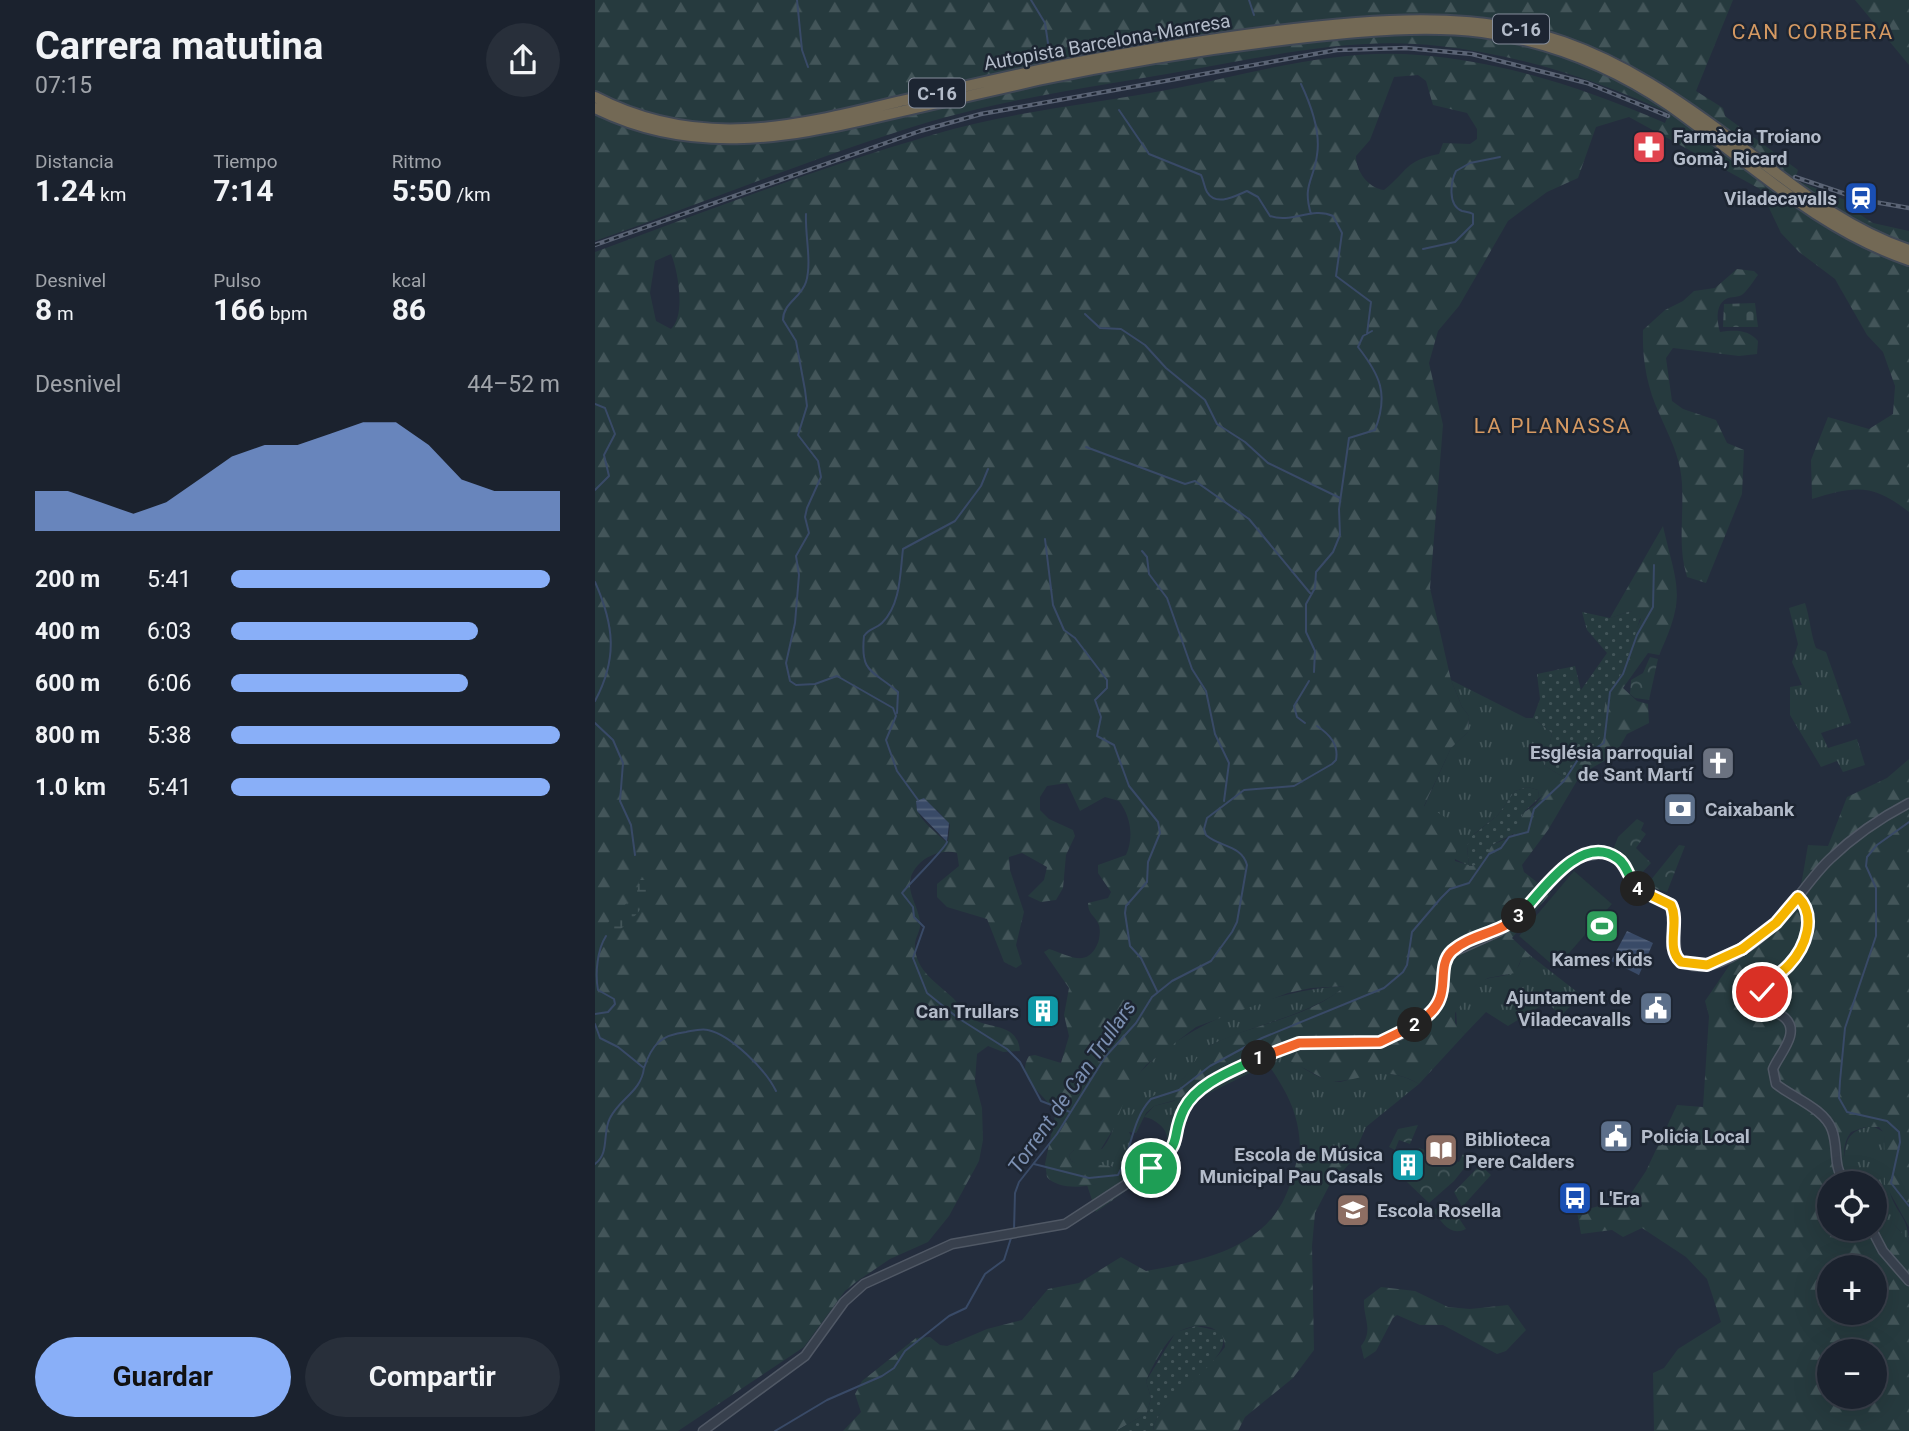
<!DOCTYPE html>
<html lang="es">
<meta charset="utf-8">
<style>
body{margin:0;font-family:Roboto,sans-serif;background:#282f3a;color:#f1f3f6;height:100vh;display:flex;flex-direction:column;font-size:26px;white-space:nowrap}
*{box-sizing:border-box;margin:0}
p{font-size:23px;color:#a0a4aa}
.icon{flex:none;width:38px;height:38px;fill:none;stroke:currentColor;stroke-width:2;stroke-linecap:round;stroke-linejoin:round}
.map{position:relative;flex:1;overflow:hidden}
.sheet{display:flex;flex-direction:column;background:#1b222e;width:595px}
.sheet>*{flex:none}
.fabs{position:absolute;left:1222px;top:1171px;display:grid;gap:14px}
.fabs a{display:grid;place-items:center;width:70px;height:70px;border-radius:50%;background:#1b222e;box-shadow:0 7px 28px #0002,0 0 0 2px #393f4a;font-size:35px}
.pin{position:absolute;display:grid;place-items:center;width:60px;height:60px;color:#fff;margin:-30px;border:4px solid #fff;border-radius:50%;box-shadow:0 2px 7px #0007}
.km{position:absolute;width:35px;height:35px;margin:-18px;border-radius:50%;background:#222;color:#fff;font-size:19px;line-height:35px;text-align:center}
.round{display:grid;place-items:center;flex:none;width:74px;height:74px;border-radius:37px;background:#282f3a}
.head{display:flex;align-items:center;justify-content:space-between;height:119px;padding:0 35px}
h1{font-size:38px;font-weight:700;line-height:52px}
.stats{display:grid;grid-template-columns:repeat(3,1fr);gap:10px;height:119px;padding:7px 35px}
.stats div{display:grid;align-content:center}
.stats b{font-size:30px;font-weight:700}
.stats small{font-size:19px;font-weight:400}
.stats p{font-size:19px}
.chart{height:196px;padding:14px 35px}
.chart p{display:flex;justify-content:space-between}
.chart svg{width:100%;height:126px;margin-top:7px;fill:#89aff8;opacity:.7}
.primary-button{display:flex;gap:14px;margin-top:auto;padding:14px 35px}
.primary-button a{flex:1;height:80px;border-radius:42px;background:#89aff8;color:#111;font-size:28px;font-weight:700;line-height:80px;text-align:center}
.primary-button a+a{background:#282f3a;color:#f1f3f6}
ul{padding:0 35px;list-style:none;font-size:23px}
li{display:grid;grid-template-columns:112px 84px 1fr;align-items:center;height:52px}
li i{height:18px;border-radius:9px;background:#89aff8}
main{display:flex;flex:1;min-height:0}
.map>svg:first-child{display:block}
.grass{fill:url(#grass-tufts)}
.forest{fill:url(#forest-firs);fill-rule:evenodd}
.wetland{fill:url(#wetland-marsh)}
.cemetery{fill:url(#cemetery-stones)}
.park{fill:url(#park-crowns)}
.garden{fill:url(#garden-dots)}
.pitch{fill:#263a3e}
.water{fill:url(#water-rules)}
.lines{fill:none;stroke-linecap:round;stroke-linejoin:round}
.stream{stroke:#394a67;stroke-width:2}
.minor-casing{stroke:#505865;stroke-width:11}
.highway-casing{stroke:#404855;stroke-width:14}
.minor{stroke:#38404d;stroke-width:8}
.highway{stroke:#736955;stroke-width:10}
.rail-casing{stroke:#5a6374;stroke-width:4.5}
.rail{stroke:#1d2532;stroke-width:2;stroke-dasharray:5;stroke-linecap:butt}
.split-1-casing{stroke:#fff;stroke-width:14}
.split-2-casing{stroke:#fff;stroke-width:14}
.split-3-casing{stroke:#fff;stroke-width:14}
.split-4-casing{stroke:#fff;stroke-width:14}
.split-5-casing{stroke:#fff;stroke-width:14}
.split-6-casing{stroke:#fff;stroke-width:14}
.split-1{stroke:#22a559;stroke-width:9}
.split-2{stroke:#f0652b;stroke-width:9}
.split-3{stroke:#f0652b;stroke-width:9}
.split-4{stroke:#22a559;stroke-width:9}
.split-5{stroke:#f5b400;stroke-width:9}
.split-6{stroke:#f5b400;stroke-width:9}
.labels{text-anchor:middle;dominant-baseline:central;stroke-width:5;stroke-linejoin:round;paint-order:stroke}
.shield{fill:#1d2532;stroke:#868e9c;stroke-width:2}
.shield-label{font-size:18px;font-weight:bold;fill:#b3bbc9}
.street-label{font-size:19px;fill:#b3bbc9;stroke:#1d2532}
.poi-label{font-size:19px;font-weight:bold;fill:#b3bbc9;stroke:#1d2532;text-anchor:start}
.neighbourhood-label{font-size:21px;letter-spacing:2px;fill:#d59962;stroke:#1d2532}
.water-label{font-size:21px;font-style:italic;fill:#7b8fb1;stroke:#1d2532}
</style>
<main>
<section class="sheet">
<div class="head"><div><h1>Carrera matutina</h1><p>07:15</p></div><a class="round"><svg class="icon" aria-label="share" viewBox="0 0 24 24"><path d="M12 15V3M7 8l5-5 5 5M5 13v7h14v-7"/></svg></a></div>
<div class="stats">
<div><p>Distancia</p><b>1.24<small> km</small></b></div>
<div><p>Tiempo</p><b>7:14</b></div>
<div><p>Ritmo</p><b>5:50<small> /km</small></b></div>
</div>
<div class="stats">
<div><p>Desnivel</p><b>8<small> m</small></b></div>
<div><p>Pulso</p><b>166<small> bpm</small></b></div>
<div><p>kcal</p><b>86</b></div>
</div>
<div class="chart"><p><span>Desnivel</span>44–52 m</p>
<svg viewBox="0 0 160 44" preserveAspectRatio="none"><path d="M0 44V30L10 30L20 34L30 38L40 34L50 26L60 18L70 14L80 14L90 10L100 6L110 6L120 14L130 26L140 30L150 30L160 30V44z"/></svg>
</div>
<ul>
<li><b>200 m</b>5:41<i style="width:97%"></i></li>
<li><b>400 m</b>6:03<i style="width:75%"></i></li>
<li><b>600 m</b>6:06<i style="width:72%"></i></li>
<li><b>800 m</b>5:38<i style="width:100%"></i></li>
<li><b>1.0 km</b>5:41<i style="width:97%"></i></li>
</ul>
<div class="primary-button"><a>Guardar</a><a>Compartir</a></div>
</section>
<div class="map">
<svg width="1314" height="1431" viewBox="0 0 1314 1431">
<defs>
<pattern id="grass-tufts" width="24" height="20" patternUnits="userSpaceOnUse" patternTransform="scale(1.75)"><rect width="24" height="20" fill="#263a3e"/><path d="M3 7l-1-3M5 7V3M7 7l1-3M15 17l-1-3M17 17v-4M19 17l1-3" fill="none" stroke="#435559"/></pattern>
<pattern id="forest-firs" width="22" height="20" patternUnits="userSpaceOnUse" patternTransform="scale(1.75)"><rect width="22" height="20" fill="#263a3e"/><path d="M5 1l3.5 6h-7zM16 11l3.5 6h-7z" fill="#435559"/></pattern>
<pattern id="wetland-marsh" width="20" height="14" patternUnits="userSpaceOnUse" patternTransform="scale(1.75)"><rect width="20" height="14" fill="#263a3e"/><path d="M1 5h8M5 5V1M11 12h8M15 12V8" fill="none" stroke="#435559"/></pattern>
<pattern id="cemetery-stones" width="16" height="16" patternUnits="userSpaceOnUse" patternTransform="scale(1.75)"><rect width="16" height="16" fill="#263a3e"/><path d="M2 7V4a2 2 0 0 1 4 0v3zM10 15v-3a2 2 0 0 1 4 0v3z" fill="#435559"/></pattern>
<pattern id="park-crowns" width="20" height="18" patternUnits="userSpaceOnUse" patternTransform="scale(1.75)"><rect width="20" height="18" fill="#263a3e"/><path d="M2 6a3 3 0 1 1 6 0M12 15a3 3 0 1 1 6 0" fill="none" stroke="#435559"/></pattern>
<pattern id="garden-dots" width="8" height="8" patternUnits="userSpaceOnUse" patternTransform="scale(1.75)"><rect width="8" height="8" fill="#263a3e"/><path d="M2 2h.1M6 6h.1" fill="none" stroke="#435559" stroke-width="1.8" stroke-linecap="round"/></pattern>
<pattern id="water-rules" width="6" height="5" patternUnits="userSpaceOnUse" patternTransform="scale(1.75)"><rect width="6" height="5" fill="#394a67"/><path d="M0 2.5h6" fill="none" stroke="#53627b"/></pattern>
</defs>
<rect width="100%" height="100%" fill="#242d3d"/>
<path class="grass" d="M 1210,603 C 1215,618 1216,636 1221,648 L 1231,652 L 1256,723 L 1226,733 L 1233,748 L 1262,739 L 1270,765 L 1248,772 L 1242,761 L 1226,767 L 1195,715 L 1195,687 L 1207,685 L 1197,662 L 1203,644 L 1194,608 Z
M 856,680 L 931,718 L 938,718 L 957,733 L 950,766 L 970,778 L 944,798 L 943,790 L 933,787 L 920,791 L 903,815 L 879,834 L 872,847 L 874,866 L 858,858 C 869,831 852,815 829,807 L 856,748 L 873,732 L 874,716 L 867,707 Z
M 936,956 L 986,995 L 966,1016 L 952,1002 L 913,1026 L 891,1012 L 870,1034 L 862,1026 L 861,1010 C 868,1002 875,990 883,983 C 899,972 920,982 926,960 Z
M 751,986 C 714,1016 663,1023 620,1043 C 601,1052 600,1071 584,1082 C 553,1104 552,1091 534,1132 L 537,1138 L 530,1174 L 533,1176 C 547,1167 584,1147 568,1128 C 563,1122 556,1118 549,1117 L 559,1106 L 579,1101 L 613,1075 L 681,1045 C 693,1060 725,1082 745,1082 C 752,1081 759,1077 766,1075 C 784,1070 807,1074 824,1084 L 771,1127 L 755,1163 L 721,1150 L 705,1150 C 705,1115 692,1092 673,1064 L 598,1101 L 592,1114 L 585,1149 L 570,1163 L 501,1212 L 492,1185 L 501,1184 L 517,1166 L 489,1167 L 476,1161 L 474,1155 L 479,1150 L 507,1149 C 523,1130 521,1106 534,1086 C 577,1026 679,989 751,986 Z
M 1277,1126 L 1289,1132 C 1291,1154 1289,1172 1295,1193 C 1302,1215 1314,1217 1314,1244 C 1300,1217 1279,1220 1279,1183 L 1265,1183 L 1250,1164 C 1249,1141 1253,1130 1277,1126 Z"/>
<path class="forest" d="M 0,0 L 1138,0 L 1101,91 L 1128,108 L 1130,116 L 1203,170 L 1200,180 L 1258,203 L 1258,210 L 1278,223 L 1314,231 L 1314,512 C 1277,483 1260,486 1217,499 L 1216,460 L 1233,417 L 1274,429 L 1298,414 L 1300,386 L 1288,352 L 1272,335 L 1240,279 L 1204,252 L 1186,233 L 1165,189 L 1034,117 L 1001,127 L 983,178 L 952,192 L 913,221 L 864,306 L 843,331 L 834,363 L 848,425 L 835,588 L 856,680 L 867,707 L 874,716 L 873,732 L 856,748 L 829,806 C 846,813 863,822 862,844 C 862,851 859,855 860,861 L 877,866 L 897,845 L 918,836 L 928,813 L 940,805 L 955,785 L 970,778 L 984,755 L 1003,739 L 1010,704 L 1030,666 L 1035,643 L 1046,619 L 1036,611 L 1015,618 L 1068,526 C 1082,587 1092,595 1064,655 L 1053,653 L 1028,688 L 1042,701 L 1053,704 L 1054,723 L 1032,734 L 1020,755 L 986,774 L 953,830 L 927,865 L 929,872 L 956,893 L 917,938 L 936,956 L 926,960 L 920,973 L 893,978 L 881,985 L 860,1013 L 860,1023 L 870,1034 L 824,1084 C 787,1063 771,1081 735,1082 L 695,1061 L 681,1045 L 613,1075 L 584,1099 L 559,1106 L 551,1113 L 541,1133 L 534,1132 C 530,1105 565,1093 583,1082 C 598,1074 597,1055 618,1044 C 659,1023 715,1018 750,986 L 716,988 L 693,993 L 601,1027 L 551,1065 L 534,1087 L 520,1126 L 506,1149 L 485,1154 L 479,1150 L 474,1155 L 476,1161 C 491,1169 508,1161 522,1169 L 521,1175 C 506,1187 466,1193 452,1177 L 450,1164 L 460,1116 C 455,1094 418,1082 434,1056 L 440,1055 L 466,1063 L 474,1036 L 469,1015 L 474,988 L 449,952 L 454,949 C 472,954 491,969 502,945 C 505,939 506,928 503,923 C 499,915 493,914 493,903 L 513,898 L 516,892 L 503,873 L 503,865 L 531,855 C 539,837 536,817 524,801 L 510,797 L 485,811 L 472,783 L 452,786 L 445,797 L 445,810 L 454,819 L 478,830 L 480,836 L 471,855 L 468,888 L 461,900 L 446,902 L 433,896 L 449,880 L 452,867 L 427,853 L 414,857 L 415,870 L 429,912 L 421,945 L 427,964 L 421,968 L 409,962 L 392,919 L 352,907 L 342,897 L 342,884 L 364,866 L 362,853 C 349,849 332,855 323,865 C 305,885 322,901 325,921 C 327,930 319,938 320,947 C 321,971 342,983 358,998 C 363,1003 366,1009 372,1014 C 389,1032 422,1019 425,1051 L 408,1052 L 393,1046 L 382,1054 L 380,1081 L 387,1108 L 388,1140 L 384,1161 L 354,1216 L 333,1242 L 295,1259 L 261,1282 L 250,1291 L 209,1347 L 83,1431 L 0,1431 L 0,252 C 111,211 223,168 337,135 C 417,111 500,104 582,88 C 661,72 743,48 824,55 C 911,62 991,89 1070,123 L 1074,113 C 1000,79 925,55 844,46 C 763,36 680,55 600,69 C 513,85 423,96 337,121 C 224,155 112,202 0,241 ZM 823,75 L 831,81 L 838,105 L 872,113 L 882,129 L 882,139 L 875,144 L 848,143 L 844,154 C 809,161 814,170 789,190 C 773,188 761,171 761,156 L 775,140 L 799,77 ZM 76,254 C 83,270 91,316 76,329 L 61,321 L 55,293 L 60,261 ZM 321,804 L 342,810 L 355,825 L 353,841 L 350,841 C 340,831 322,819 321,804 Z
M 1260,0 L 1314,0 L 1314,65 L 1265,6 Z
M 1142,269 L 1159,271 L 1163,275 C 1159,280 1153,290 1148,294 C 1144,298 1136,296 1131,299 C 1120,305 1122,322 1125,332 C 1139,330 1153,329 1163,341 L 1162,354 L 1144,356 L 1078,348 L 1071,358 L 1077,401 L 1088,409 L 1121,420 L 1132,443 L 1149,450 L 1147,494 L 1111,583 L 1092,577 L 1089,565 C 1083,534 1091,499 1085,468 C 1081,448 1072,432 1064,413 C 1052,387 1047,359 1048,330 L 1070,310 L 1088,301 L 1099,291 L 1120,288 Z
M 1314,759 L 1314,1227 L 1290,1184 L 1289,1133 L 1284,1127 L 1270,1127 L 1256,1132 C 1242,1152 1252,1167 1265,1183 L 1234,1183 L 1234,1228 L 1279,1228 L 1279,1202 C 1290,1218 1306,1228 1314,1244 L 1314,1431 L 1059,1431 L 1058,1373 L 1069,1368 L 1083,1349 L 1126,1322 L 1112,1279 L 1091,1257 L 1047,1228 L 1028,1237 L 1017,1230 L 986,1234 L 982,1212 L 1033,1198 L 1051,1171 L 1082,1105 L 1108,1107 L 1114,1016 L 1110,1001 L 1136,963 L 1182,928 L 1203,903 L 1213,845 L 1233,846 L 1252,797 L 1292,778 ZM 1234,1267 L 1279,1267 L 1279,1312 L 1234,1312 ZM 1234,1351 L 1279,1351 L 1279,1396 L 1234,1396 Z
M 705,1150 L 721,1150 L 755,1163 L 734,1186 L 720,1213 L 717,1246 L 719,1350 L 698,1378 L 650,1417 L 643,1431 L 558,1431 C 560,1404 613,1371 630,1347 C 629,1320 591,1322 577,1337 C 567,1348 557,1367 551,1381 L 556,1398 L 552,1413 L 521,1431 L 248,1431 L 266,1412 L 260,1394 L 267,1381 L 321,1338 L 335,1337 L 345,1345 L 352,1346 L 392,1329 L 427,1320 L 453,1289 L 484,1283 L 526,1257 L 551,1271 C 602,1262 666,1250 690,1197 C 697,1183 700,1165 705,1150 Z
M 786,1287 L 820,1291 L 853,1307 L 875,1309 L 913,1305 L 931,1330 L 911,1351 L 902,1354 L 848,1325 L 825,1325 L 802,1315 L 798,1318 L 781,1351 L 769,1359 L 766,1346 C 779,1330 768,1318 769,1300 Z"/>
<path class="wetland" d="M 44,880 L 55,880 C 56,907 35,920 17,937 L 8,928 L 42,892 Z"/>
<path class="cemetery" d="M 1160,303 L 1163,327 L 1128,327 L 1129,304 Z"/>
<path class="park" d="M 1055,657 L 1063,659 L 1054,700 L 1040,698 L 1035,694 L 1036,680 L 1048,673 Z
M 1042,819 L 1049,823 L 1046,830 L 1051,834 L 1041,848 L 1056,863 L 1042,878 L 1026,851 L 1023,853 L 1018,850 L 1023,837 Z
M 1084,845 L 1090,846 L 1072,892 L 1051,886 Z
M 823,1125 L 815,1144 L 804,1140 L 800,1150 L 794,1147 L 803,1129 Z
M 824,1148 L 864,1162 L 868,1154 L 875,1161 L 859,1181 L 834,1203 L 812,1182 Z
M 885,1165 L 896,1175 L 867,1207 L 859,1192 Z
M 852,1200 L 871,1229 C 855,1237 847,1222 838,1211 Z"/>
<path class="garden" d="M 1036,611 L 1046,616 L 1030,666 L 1010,704 L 1006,736 L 999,745 L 984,755 L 970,778 L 950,766 L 957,733 L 938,718 L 945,699 L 942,674 L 980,666 L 986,690 L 1012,653 L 992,630 L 987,612 L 1015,618 Z
M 933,787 L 943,790 L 944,798 L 928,813 L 920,833 L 897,845 L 886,864 L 874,866 L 872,846 L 877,836 L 903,815 L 920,791 Z
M 601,1326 L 625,1331 C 646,1359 561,1396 558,1431 L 521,1431 L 552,1413 L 556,1398 L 551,1381 L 581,1332 Z"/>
<path class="pitch" d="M 979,871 L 1017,904 L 961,968 L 924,936 Z"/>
<path class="water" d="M 329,798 L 354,823 L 352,842 L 322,811 L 321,801 Z
M 1032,931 L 1058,943 L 1044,975 L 1016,961 Z"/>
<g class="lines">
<path class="stream" d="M 202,0 L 207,50 L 213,67
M 436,0 L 450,23 L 454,50
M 654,0 L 659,15
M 706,84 C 716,105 726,131 722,155 C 719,180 707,185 716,214
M 524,110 L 554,154 L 606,175 C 609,181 609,187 612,192 C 621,207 640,196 652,191 L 663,197 L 675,216 C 697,224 717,206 738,216 L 747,233 L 741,276 L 776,302 L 772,334
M 211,214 C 210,236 217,262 211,282 C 206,298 188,303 188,320 L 201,341 L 210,390 L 212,406 L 203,435 L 223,461 L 226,477 L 212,508 L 210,517 L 214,533 L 201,556 L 204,575 L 200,623 L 191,663 L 195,681 L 201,685 L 220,684 L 242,676 L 298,708 L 301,716 L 291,740 L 302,771 L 323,800
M 828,249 L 860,242 L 878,224 L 878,214 C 875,212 871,212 867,211 C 852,205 856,181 861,171 L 875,163 L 905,157
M 490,314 L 505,328 L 526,329 L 550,345 L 571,368 L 610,400 L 622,424 L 650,442 L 673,463 L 745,498
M 0,404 L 10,408 L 20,434 L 9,455 L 14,476 L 0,490
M 491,447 L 590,484 L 600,481 L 654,519 L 715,593
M 450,539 L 458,605 L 469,630 L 480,638 L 512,680 L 512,688 L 500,700 L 506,717 L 502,736 L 519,745 L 534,786 L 563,822 L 565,833 L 553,862 L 552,882 L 531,906 L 530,913 L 535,946 L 546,958 L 562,991
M 547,551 L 552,557 L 554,574 L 572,598 L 597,669 L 611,691 L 620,734 L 634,763 L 629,801
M 0,582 C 19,625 23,658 0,701
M 719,672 L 720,651 L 711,632 L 711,604 L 720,588 L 721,572 L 738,552 L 745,535 L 744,509 L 754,438 L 780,430 C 794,394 785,375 763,347 L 768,336 L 777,331
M 302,713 L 303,692 C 278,670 265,674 269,636 C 274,628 281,629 287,623 C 306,604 305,573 308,549 L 360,521 L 386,486 L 393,469
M 0,723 L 18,740 L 28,763 L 25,801 L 36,825 L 40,855
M 710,723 L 702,717 L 699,706 L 714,681
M 1314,822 L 1282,845 L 1272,857 L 1271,866 L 1281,888 L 1281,936 L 1250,1028 L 1245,1081 L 1244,1098 L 1252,1112 L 1292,1121 L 1304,1132 L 1305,1142 L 1296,1183 L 1314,1206
M 352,842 C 350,849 315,883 307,893 L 318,907 L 319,917 L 329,927 L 318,958 L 332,993 L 363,1018 L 412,1049 L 425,1062 L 446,1101 L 475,1112
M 0,1014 L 13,1012 L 20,1004 L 19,999 L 3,990 C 0,974 2,950 11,936
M 0,1024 L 5,1038 L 23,1047 L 49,1068 C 46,1092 25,1098 15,1118 C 7,1133 15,1153 0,1164
M 49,1068 C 57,1044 66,1035 91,1032 C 97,1031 106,1028 113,1030 C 136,1035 171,1070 181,1091
M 439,1164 L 494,1178 L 523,1175 C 537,1151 536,1120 556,1099 L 584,1090 L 615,1066 L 667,1038 L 789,988 L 808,972 L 812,965 L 817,932 L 846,898 L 855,889 L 874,883 L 894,854 L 906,848 L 914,837 L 933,832 L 939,809 L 969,781 L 984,758 L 1009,743 L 1015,692 L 1028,674 L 1042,635 L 1058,607 L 1059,565
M 419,1230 L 420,1193 L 424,1182 L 462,1134 L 510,1057 L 541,1023 L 557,997 L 577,981 L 616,961 L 637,932 L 642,922 L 652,865 C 647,845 624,847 611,835 L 609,829 L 612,818 L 649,790 L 699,786 L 737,764 L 741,760 C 744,744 734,734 722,726
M 180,1431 L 232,1400 L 287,1376 L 299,1368 L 310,1351 L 354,1316 L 371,1308 L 390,1274 L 409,1260 L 416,1238"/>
<g class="minor-casing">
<path id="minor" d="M 1203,897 L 1213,914 C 1213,930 1208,947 1198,960 C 1187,975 1165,981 1166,1002 C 1172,1011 1182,1011 1190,1018 C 1206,1033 1184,1054 1178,1069 L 1181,1084 C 1197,1097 1230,1109 1237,1130 C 1244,1149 1237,1165 1250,1183
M 1276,1228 L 1288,1251 L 1314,1281
M 108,1431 L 210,1356 L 249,1302 L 269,1284 L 357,1244 L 470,1224 L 556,1168 L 580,1145 L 586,1115 L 594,1101 L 620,1080 L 696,1045 L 776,1043 L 805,1035 L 843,1004 L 847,994 L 850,963 L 856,953 L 905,931 L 922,918 L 967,867 L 985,857 L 1010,853 L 1020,856 L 1027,861 L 1042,888 L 1076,905 L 1080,921 L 1081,958 C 1110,984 1163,943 1183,921 C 1202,901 1215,878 1235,859 C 1259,836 1285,818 1314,803"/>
</g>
<g class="highway-casing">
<path id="highway" d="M 0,97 C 104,151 199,127 306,101 C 359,89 411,77 463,66 C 562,47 661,31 761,23 C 933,9 1013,46 1148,148 C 1200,187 1251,229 1314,250
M 0,108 C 95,155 188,139 286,116 C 338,104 391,92 443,80 C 532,61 622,47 712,37 C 770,31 829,25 887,32 C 954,41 1018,67 1074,105 C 1152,160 1222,229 1314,260"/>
</g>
<use href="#minor" class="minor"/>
<use href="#highway" class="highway"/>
<g class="rail-casing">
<path id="rail" d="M 1200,177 L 1268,200 L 1314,208
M 0,245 L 325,131 L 386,114 L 742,50 L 811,48 L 877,54 L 992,83 L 1073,116"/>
</g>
<use href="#rail" class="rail"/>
</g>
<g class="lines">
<g class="split-1-casing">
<path id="split-1" d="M 556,1168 C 591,1141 574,1140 589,1109 C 602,1083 639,1070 664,1058"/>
</g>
<g class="split-2-casing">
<path id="split-2" d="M 664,1058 L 704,1043 L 785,1042 L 820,1025"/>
</g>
<g class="split-3-casing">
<path id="split-3" d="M 820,1025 C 830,1018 841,1010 845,998 C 851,983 844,963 857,951 C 876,934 904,934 924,916"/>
</g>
<g class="split-4-casing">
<path id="split-4" d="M 924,916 C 945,894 985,832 1022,858 C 1032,864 1034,880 1043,889"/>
</g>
<g class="split-5-casing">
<path id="split-5" d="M 1043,889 L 1076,905 C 1085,923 1070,948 1086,962 L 1112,965 L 1147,949"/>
</g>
<g class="split-6-casing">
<path id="split-6" d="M 1147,949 L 1181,923 L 1203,897 C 1222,916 1211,947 1194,965 C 1185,975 1172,980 1167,992"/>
</g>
<use href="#split-1" class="split-1"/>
<use href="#split-2" class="split-2"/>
<use href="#split-3" class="split-3"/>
<use href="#split-4" class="split-4"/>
<use href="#split-5" class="split-5"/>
<use href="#split-6" class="split-6"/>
</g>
<defs>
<g id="pharmacy-square" transform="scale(1.75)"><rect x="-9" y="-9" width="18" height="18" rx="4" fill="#e0444e" stroke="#1d2532"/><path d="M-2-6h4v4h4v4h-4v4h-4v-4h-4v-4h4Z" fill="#fff"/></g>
<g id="station-square" transform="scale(1.75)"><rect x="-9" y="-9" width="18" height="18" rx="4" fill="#1a4fb4" stroke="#1d2532"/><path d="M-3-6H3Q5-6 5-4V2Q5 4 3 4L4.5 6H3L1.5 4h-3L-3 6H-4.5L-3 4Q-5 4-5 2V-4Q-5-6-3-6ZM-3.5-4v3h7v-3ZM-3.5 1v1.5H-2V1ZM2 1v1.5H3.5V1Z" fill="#fff"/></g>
<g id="church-square" transform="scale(1.75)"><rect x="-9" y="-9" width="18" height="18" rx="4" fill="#6b7280" stroke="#1d2532"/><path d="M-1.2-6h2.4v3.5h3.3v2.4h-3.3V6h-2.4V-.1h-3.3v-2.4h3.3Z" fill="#fff"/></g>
<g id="bank-square" transform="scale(1.75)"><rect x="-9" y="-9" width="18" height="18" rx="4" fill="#5c6f8a" stroke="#1d2532"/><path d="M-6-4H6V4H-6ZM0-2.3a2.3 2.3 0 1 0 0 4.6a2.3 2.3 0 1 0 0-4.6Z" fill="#fff"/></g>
<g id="stadium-square" transform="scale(1.75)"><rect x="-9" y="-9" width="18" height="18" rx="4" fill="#2e9e5b" stroke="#1d2532"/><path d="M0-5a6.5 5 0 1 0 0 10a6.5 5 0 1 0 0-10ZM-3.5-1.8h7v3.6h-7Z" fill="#fff"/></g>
<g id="civic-square" transform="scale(1.75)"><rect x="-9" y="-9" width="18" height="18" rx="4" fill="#5c6f8a" stroke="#1d2532"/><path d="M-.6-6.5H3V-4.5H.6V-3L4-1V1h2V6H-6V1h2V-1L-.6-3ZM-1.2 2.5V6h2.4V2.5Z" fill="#fff"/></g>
<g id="building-square" transform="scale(1.75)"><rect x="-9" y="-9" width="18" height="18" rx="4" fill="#0f9aa8" stroke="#1d2532"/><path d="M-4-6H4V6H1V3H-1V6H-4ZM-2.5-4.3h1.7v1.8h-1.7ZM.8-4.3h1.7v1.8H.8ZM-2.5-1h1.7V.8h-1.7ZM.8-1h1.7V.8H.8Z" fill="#fff"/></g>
<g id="library-square" transform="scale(1.75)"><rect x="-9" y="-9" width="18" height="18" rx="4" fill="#8d6e63" stroke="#1d2532"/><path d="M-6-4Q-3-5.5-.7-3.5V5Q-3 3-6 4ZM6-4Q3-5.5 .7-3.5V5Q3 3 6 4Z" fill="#fff"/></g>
<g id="bus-square" transform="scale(1.75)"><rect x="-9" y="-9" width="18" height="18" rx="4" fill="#1a4fb4" stroke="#1d2532"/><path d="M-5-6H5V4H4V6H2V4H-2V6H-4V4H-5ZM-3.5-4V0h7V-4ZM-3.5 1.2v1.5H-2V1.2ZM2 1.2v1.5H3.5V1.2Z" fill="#fff"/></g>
<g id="school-square" transform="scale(1.75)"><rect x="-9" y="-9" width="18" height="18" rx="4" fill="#8d6e63" stroke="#1d2532"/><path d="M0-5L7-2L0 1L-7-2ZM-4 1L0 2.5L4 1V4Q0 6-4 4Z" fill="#fff"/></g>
</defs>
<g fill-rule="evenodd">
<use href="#pharmacy-square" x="1054" y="147"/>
<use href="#station-square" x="1266" y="198"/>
<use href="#church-square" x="1123" y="763"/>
<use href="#bank-square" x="1085" y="809"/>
<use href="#stadium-square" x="1007" y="926"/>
<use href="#civic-square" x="1061" y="1008"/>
<use href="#building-square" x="448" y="1011"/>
<use href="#civic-square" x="1021" y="1136"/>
<use href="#library-square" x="846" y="1150"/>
<use href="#building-square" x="813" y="1165"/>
<use href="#bus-square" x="980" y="1198"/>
<use href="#school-square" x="758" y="1210"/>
</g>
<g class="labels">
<g class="shield">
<rect x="898" y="14.5" width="56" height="29" rx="5"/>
<rect x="314" y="78.5" width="56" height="29" rx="5"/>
</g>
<g class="shield-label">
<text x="926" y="29">C-16</text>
<text x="342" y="93">C-16</text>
</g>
<g class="street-label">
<text transform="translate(512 42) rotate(-10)">Autopista Barcelona-Manresa</text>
</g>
<g class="poi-label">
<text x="1078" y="136">Farmàcia Troiano<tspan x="1078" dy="22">Gomà, Ricard</tspan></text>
<text x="1242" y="198" text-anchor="end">Viladecavalls</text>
<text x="1098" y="752" text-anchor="end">Església parroquial<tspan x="1098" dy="22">de Sant Martí</tspan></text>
<text x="1110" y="809">Caixabank</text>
<text x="1007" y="959" text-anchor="middle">Kames Kids</text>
<text x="1036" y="997" text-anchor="end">Ajuntament de<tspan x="1036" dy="22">Viladecavalls</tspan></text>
<text x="424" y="1011" text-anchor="end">Can Trullars</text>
<text x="1046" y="1136">Policia Local</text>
<text x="870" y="1139">Biblioteca<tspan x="870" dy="22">Pere Calders</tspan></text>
<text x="788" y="1154" text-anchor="end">Escola de Música<tspan x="788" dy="22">Municipal Pau Casals</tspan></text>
<text x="1004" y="1198">L'Era</text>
<text x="782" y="1210">Escola Rosella</text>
</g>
<g class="neighbourhood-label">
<text x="1218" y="32">CAN CORBERA</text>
<text x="958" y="426">LA PLANASSA</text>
</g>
<g class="water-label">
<text transform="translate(477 1087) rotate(-55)">Torrent de Can Trullars</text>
</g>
</g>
</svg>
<div class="fabs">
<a><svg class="icon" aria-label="locate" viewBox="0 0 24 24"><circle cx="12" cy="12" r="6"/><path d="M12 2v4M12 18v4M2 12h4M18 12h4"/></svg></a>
<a>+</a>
<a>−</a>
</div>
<div class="pin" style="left:556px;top:1168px;background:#1e9e55"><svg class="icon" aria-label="arrive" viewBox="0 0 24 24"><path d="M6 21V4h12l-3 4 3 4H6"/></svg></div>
<div class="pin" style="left:1167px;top:992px;background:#d93025"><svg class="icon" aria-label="check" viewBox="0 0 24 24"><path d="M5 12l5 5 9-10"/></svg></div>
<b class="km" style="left:664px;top:1058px">1</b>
<b class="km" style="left:820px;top:1025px">2</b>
<b class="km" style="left:924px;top:916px">3</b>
<b class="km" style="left:1043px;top:889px">4</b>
</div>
</main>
